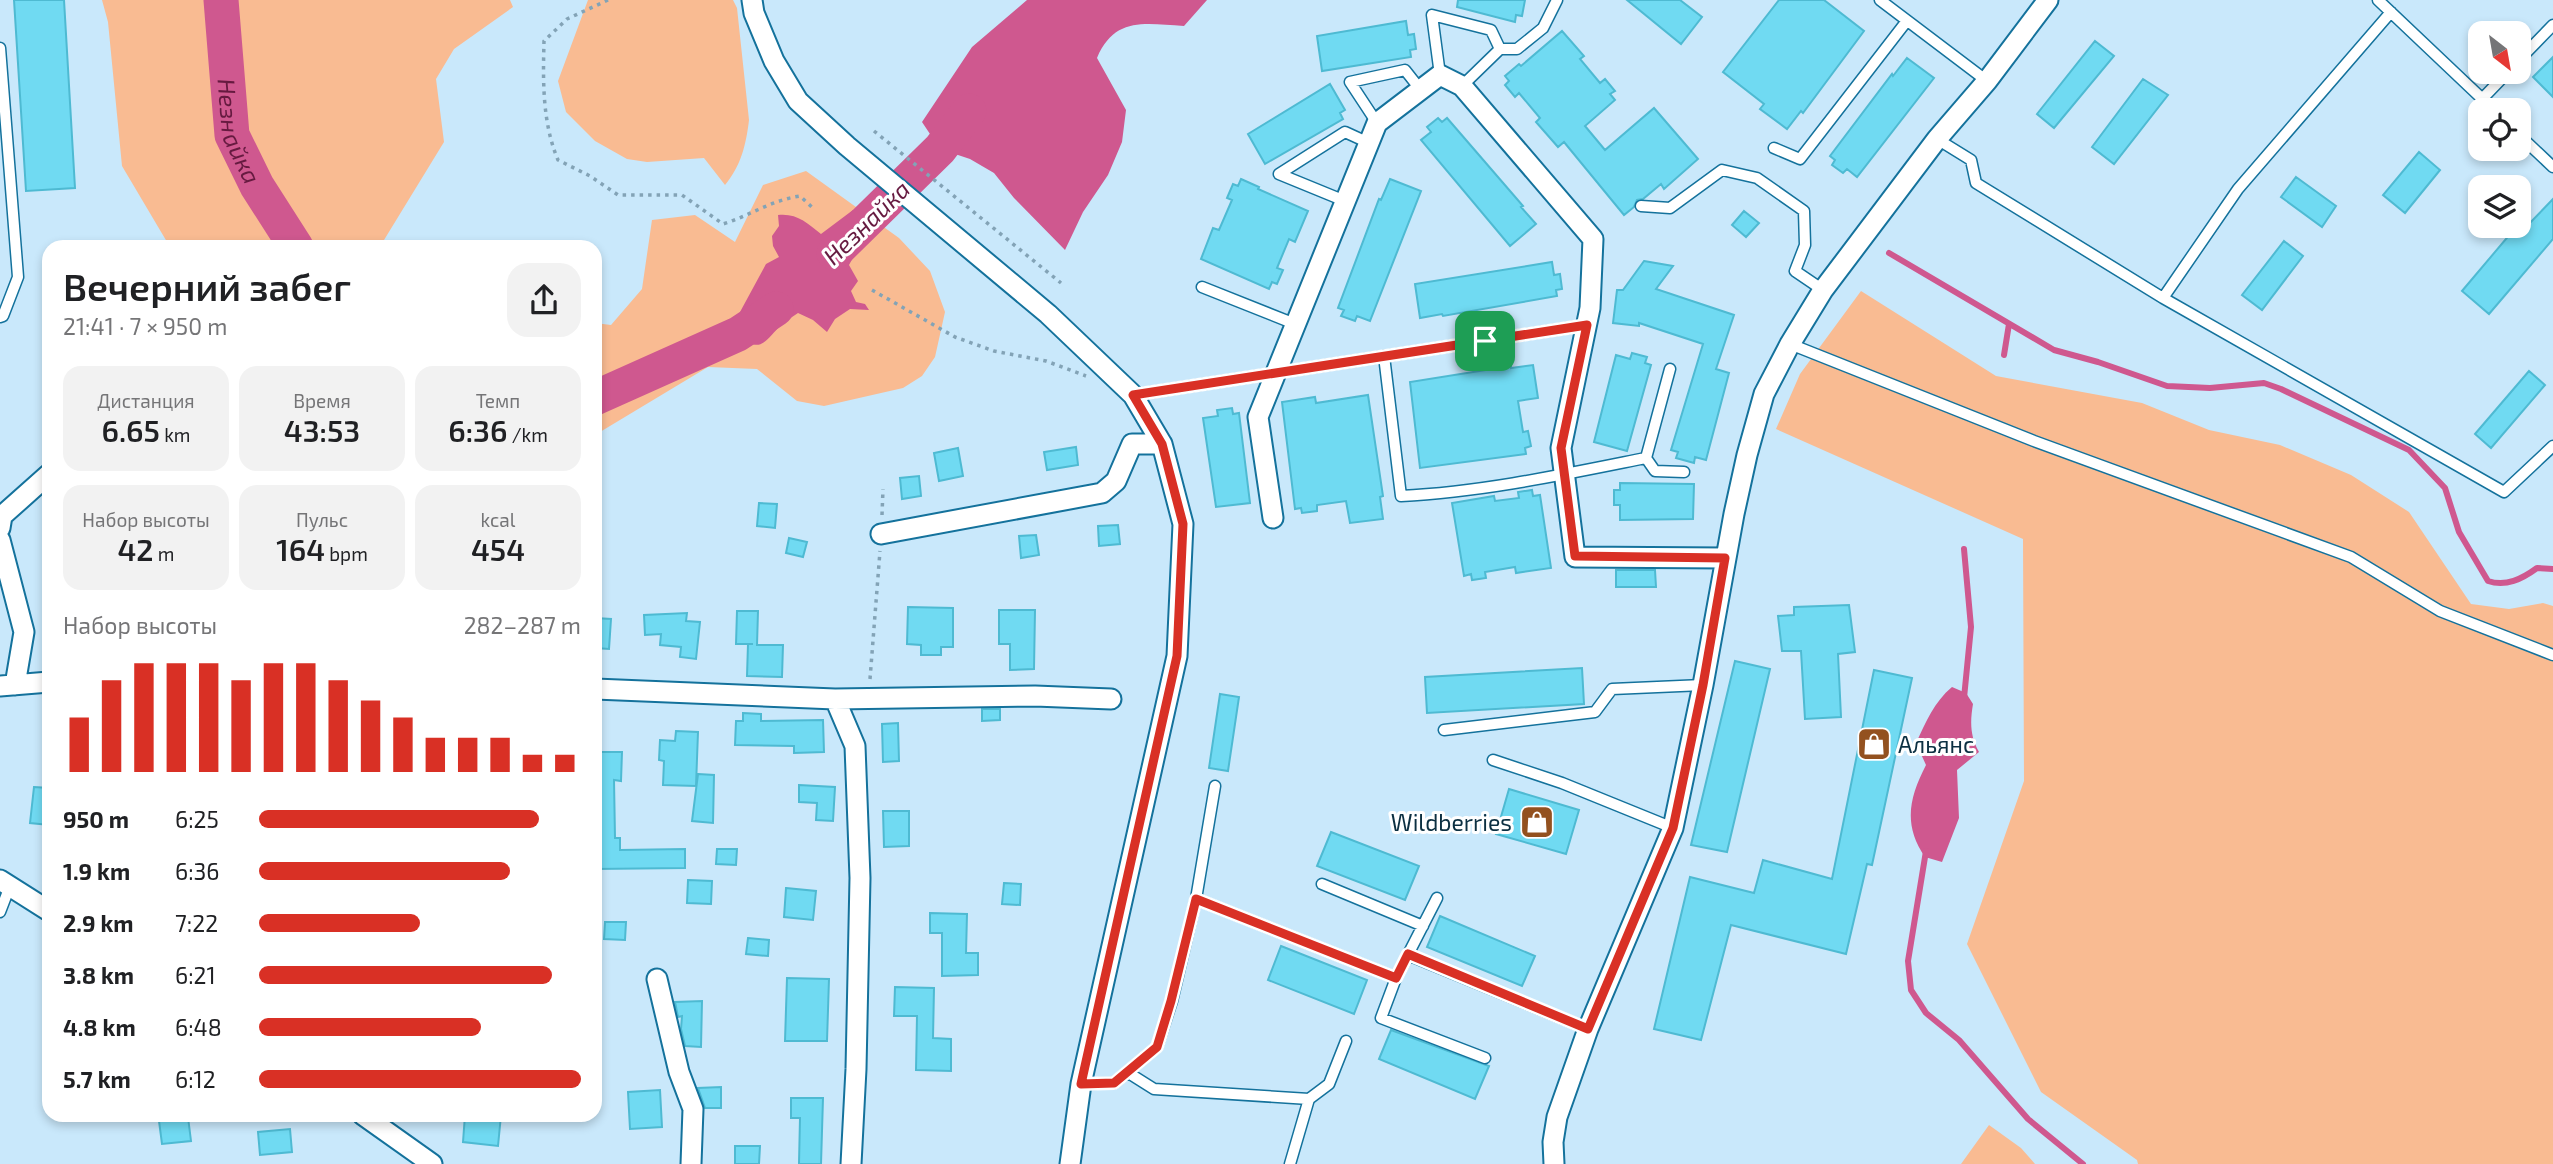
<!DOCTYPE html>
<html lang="ru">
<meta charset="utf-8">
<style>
body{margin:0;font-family:"Exo 2",sans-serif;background:#f2f2f2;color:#202124;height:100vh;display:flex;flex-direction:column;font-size:26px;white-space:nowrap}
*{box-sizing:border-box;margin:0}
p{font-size:23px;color:#757577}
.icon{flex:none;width:38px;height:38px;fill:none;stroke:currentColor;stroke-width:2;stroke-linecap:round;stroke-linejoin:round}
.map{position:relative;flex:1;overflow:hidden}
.details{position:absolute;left:42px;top:240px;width:560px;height:882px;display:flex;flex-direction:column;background:#fff;border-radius:21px;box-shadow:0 4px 10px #0003}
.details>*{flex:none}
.needle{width:46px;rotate:149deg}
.fabs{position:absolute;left:2468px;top:21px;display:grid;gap:14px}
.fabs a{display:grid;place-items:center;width:63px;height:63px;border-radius:14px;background:#fff;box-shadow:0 4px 10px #0003;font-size:35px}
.pin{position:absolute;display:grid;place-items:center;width:60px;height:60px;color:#fff;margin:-30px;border-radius:14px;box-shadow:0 4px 10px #0006}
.round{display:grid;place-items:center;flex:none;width:74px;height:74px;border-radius:21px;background:#f2f2f2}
.summary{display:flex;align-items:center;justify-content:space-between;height:119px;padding:0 21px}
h1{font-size:38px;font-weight:600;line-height:52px}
.metrics{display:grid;grid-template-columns:repeat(3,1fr);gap:10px;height:119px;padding:7px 21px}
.metrics div{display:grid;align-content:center;border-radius:18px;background:#f2f2f2;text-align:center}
.metrics b{font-size:30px;font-weight:600}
.metrics small{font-size:19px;font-weight:400}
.metrics p{font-size:19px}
.chart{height:196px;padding:14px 21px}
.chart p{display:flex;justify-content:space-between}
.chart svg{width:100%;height:126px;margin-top:7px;stroke:#d93025;stroke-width:6}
ul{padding:0 21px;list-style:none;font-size:23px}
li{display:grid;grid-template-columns:112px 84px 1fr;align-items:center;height:52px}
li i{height:18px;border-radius:9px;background:#d93025}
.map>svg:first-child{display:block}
.green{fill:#f9bb92}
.water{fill:#cf588f}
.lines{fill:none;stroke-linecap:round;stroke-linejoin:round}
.stream{stroke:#cf588f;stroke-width:6}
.river{stroke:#cf588f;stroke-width:35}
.building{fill:#70daf2;stroke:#4ebad2;stroke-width:2}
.lane-casing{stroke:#14729c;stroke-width:13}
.street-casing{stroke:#14729c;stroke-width:23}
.path{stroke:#83a3b6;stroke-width:3.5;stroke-dasharray:3.5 5;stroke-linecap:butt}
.lane{stroke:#fff;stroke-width:10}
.street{stroke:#fff;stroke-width:19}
.route-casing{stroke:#fff;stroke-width:14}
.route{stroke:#d93025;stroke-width:9}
.labels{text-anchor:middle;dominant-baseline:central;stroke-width:6;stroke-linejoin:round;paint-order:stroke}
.poi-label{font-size:23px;fill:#0c3042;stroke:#fff;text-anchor:start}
.water-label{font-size:24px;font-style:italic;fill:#661a40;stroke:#fff}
</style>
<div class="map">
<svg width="2553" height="1164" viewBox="0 0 2553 1164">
<rect width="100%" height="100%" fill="#c9e8fb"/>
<path class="green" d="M 102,0 L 510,0 L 513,7 L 454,49 L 436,79 L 444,142 L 384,240 L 383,247 L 170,247 L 122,166 L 108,22 Z
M 588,0 L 733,0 L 737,8 L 749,120 C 746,145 741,166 725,185 L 704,158 L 647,162 L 627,159 L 595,141 L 566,112 L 558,81 Z
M 806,171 L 899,238 L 930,271 L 945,312 L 935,357 L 922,376 L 903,388 L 824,406 L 797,401 L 757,369 L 708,367 L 595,435 L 595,323 L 611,325 L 642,289 L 652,220 L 695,215 L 735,242 L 763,185 Z
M 1861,291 L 1996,376 L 2142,403 L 2209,430 L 2280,445 L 2351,475 L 2409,512 L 2471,604 L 2509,609 L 2543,603 L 2553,606 L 2553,1164 L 2138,1164 L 2137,1160 L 2041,1092 L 1967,944 L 2024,781 L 2023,539 L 1776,429 L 1800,374 Z
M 1989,1125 L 2021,1148 L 2035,1164 L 1961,1164 Z"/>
<path class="water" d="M 1027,0 L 1207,0 L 1184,26 C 1145,24 1115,16 1097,58 L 1126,110 L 1122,142 L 1108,175 L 1083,212 L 1065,250 L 1014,198 L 994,173 L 970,159 L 940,149 L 922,122 L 972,47 Z
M 853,210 L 868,221 L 862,241 L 849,265 L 858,281 L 851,291 L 856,302 L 865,304 L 869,310 L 850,309 L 835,319 L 827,332 L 813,320 L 798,313 C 791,318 784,322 779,327 C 764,343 759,354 738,334 L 740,312 L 766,264 L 779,257 L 773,246 L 772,236 L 779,226 L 778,215 C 797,213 807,223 821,234 Z
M 1952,687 L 1966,693 L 1973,704 C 1970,722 1970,736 1979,752 L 1957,770 L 1959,818 L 1942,862 L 1925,857 C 1903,825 1909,798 1926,765 L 1916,743 C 1926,722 1934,702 1952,687 Z"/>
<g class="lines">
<path class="stream" d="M 1889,253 L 2054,350 L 2098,362 L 2167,386 L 2210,388 L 2264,383 L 2281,389 L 2409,450 L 2445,488 L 2459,532 L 2488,581 C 2506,587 2522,579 2537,568 L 2553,569
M 2004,355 L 2009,324
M 1964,698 L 1971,627 L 1964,549
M 1926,851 L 1908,961 L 1911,990 L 1926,1013 L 1959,1040 L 2028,1119 L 2083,1164"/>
<g class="river">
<path id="s1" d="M 221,0 L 232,135 L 257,186 L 296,247"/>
<path d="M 834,253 L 940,149 L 969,111"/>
<path d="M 595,398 L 738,334 L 776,309"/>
</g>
</g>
<path class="building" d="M 14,0 L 64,0 L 75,188 L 26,191 Z
M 1458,0 L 1525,0 L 1522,16 L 1516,15 L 1515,22 L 1457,7 Z
M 1627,0 L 1680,0 L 1702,17 L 1681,44 Z
M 1779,0 L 1824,0 L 1864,31 L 1803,113 L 1801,111 L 1787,129 L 1760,109 L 1764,104 L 1723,72 Z
M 1406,21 L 1408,35 L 1414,34 L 1416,49 L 1410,50 L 1411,57 L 1322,71 L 1317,36 Z
M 1562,31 L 1584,56 L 1580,59 L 1600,83 L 1605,79 L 1615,91 L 1610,94 L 1615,100 L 1585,126 L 1605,150 L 1654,108 L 1698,159 L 1664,189 L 1661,184 L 1643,199 L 1637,200 L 1634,207 L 1624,215 L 1564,142 L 1558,147 L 1536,122 L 1540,118 L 1519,93 L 1515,97 L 1505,85 L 1509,81 L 1505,76 L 1519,64 L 1521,66 Z
M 2095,41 L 2114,56 L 2054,128 L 2037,114 Z
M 2553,57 L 2553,97 L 2533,77 Z
M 1907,58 L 1934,78 L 1857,177 L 1847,169 L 1843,173 L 1832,165 L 1835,160 L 1830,156 L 1892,74 L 1893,76 Z
M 2143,79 L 2168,95 L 2114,164 L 2092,147 Z
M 1330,84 L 1345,110 L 1340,113 L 1343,119 L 1265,164 L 1248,134 Z
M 1438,118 L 1442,122 L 1447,118 L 1523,206 L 1521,207 L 1536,224 L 1510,246 L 1421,140 L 1431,132 L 1427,127 Z
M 2419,152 L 2440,170 L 2405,213 L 2383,195 Z
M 2296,177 L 2336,206 L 2322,227 L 2281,197 Z
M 1241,179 L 1259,187 L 1258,189 L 1308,211 L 1295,242 L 1289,239 L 1277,268 L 1283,270 L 1277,284 L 1272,282 L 1269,289 L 1201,259 L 1213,228 L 1219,230 L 1232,200 L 1227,198 L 1233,184 L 1238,186 Z
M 1390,179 L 1421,191 L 1370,321 L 1357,316 L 1355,321 L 1341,316 L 1344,310 L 1338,308 L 1379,199 L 1381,200 Z
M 2553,199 L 2553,239 L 2489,314 L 2462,291 L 2522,220 L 2528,225 Z
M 1744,211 L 1759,223 L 1746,237 L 1732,225 Z
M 2284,241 L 2303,256 L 2262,310 L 2242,295 Z
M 1644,261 L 1673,266 L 1656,289 L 1734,315 L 1716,369 L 1729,373 L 1706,460 L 1695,457 L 1694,463 L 1676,458 L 1678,452 L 1671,450 L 1703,344 L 1639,323 L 1639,326 L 1613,323 L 1617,290 L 1623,290 Z
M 1552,262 L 1554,275 L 1560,274 L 1562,289 L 1556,290 L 1557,296 L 1443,316 L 1442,314 L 1420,318 L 1415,284 Z
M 1632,353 L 1647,357 L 1645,363 L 1651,365 L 1627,451 L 1594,442 L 1616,355 L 1630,359 Z
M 1533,365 L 1538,398 L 1518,401 L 1523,432 L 1528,431 L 1531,446 L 1525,448 L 1526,454 L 1420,468 L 1410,382 L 1511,366 L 1511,368 Z
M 2529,371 L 2545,385 L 2491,448 L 2475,434 Z
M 1368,395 L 1383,496 L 1380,497 L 1383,519 L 1350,523 L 1346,501 L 1317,505 L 1317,511 L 1302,513 L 1301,508 L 1295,509 L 1282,402 L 1315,397 L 1316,403 Z
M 1232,408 L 1233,414 L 1239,413 L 1250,503 L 1216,507 L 1203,418 L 1218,416 L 1217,410 Z
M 1076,447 L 1078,465 L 1047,470 L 1044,452 Z
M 958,448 L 963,476 L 939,481 L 934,453 Z
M 919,476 L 921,496 L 902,499 L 900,478 Z
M 1620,483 L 1694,484 L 1693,519 L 1620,520 L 1620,505 L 1614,505 L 1614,490 L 1620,490 Z
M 1532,490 L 1533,496 L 1540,495 L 1551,568 L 1516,573 L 1515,567 L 1485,572 L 1486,578 L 1472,580 L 1471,574 L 1464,576 L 1452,503 L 1494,496 L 1495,501 L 1519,498 L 1518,492 Z
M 759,503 L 777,504 L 775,528 L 757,526 Z
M 1118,525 L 1120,544 L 1099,546 L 1098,526 Z
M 1036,535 L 1039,555 L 1021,558 L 1019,536 Z
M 789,538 L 807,542 L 803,557 L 786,553 Z
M 1616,570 L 1655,570 L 1656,587 L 1616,587 Z
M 1849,605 L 1855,652 L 1838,654 L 1841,717 L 1805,719 L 1801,651 L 1782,651 L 1778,616 L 1794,615 L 1794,607 Z
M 908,607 L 953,608 L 953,647 L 941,647 L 941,655 L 921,655 L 921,645 L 907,644 Z
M 999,610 L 1035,610 L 1034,669 L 1010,670 L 1010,644 L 999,644 Z
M 737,611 L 758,611 L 757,645 L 783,645 L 782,677 L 747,676 L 748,644 L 753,644 L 736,644 Z
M 687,613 L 686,621 L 700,622 L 696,659 L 680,657 L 681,647 L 660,645 L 661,634 L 645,635 L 644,615 Z
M 595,618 L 611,619 L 609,649 L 595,648 Z
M 1735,661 L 1770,669 L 1727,852 L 1691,845 Z
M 1582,668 L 1584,704 L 1427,713 L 1425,677 Z
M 1874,670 L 1912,678 L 1872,865 L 1867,864 L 1846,954 L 1731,925 L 1701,1040 L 1654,1029 L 1690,877 L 1754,893 L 1763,860 L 1832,879 Z
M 1220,694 L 1239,697 L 1228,771 L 1209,768 Z
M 982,709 L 1000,709 L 1000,720 L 982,721 Z
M 743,713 L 761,714 L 761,721 L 823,720 L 824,752 L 794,753 L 794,746 L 735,745 L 736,721 L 743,721 Z
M 898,723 L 899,761 L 883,762 L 882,724 Z
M 676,731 L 698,732 L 696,786 L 663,785 L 664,761 L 659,760 L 660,740 L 675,741 Z
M 595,752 L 622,752 L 621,781 L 614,780 L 615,838 L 620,838 L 620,850 L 685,849 L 685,868 L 595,869 Z
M 698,774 L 714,775 L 713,823 L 692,821 Z
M 799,785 L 835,787 L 833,821 L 816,820 L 817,803 L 799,802 Z
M 34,787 L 49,788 L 49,825 L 30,823 Z
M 1509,789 L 1579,810 L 1566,854 L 1496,834 Z
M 883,811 L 909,811 L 909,846 L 884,847 Z
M 1331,832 L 1419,866 L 1405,900 L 1317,866 Z
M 717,849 L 737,849 L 736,865 L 716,864 Z
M 688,880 L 712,881 L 711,904 L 687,903 Z
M 1004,883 L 1021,884 L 1020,905 L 1002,904 Z
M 786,888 L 816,891 L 813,920 L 784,917 Z
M 930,913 L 967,914 L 966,953 L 978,953 L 978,975 L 942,976 L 942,933 L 930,933 Z
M 1440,916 L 1535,956 L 1522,986 L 1427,947 Z
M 605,922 L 626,922 L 625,940 L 604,939 Z
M 748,938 L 769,940 L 768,956 L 746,954 Z
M 1281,946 L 1367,980 L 1354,1014 L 1268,980 Z
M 787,978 L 829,979 L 827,1041 L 785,1041 Z
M 895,987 L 934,988 L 933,1038 L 951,1039 L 951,1071 L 916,1070 L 917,1016 L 894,1016 Z
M 702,1001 L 701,1047 L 685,1046 L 681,1029 L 682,1016 L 678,1017 L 675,1002 Z
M 1391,1030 L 1489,1066 L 1475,1099 L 1379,1059 Z
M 721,1087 L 721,1108 L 705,1108 L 698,1088 Z
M 660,1090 L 662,1127 L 630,1129 L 628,1092 Z
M 791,1098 L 823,1098 L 821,1164 L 799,1164 L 800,1118 L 791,1118 Z
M 465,1115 L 501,1115 L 498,1146 L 463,1142 Z
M 188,1117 L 191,1141 L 162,1144 L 159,1121 Z
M 290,1129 L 292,1152 L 260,1155 L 258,1132 Z
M 735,1146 L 760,1146 L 759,1164 L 735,1164 Z"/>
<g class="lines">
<g class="lane-casing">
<path id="lane" d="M 1880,0 L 1987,81
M 2378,0 L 2494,110
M 0,48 L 18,277 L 3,316 L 0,317
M 1500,49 L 1517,49 L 1543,28 L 1557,0
M 2518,61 L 2553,25
M 1440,75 L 1432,15 L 1491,30 L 1500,49 L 1462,86
M 2482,99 L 2508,72
M 1377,123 L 1350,82 L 1405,70 L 1420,89
M 2518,134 L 2553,167
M 1937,139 L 1971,160 L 1976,183 L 2163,298 L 2504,492 L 2553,446
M 1774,148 L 1800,159 L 1906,22
M 1345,201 L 1279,174 L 1345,132 L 1369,143
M 1641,206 L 1670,208 L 1722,170 L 1757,178 L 1804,211 L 1805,245 L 1795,271 L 1823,290
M 1202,287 L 1295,324
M 2163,298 L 2238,189 L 2391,12
M 1790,344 L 2034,441 L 2351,557 L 2440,611 L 2553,655
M 1384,356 L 1401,496 C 1483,492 1566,474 1646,458 L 1670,369
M 1133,395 L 1587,325
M 1646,458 L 1655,471 L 1684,472
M 1444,730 L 1595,712 L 1612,689 L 1703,685
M 1493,760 L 1562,783 L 1673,828
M 1322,884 L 1423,926
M 1437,898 L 1396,978 L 1381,1018 L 1485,1058
M 1196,899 L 1396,978
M 0,912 L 10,886
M 1408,955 L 1588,1029
M 1127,1072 L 1154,1089 L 1309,1099 L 1329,1084 L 1346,1041
M 1081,1084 L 1114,1083 L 1157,1047 L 1172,1001 L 1196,899 L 1215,786
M 1290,1164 L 1309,1099"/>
</g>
<g class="street-casing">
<path id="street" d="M 752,0 L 754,13 L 774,61 L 798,101 L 847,146 L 1048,314 L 1133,395 L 1162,444 L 1183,524 L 1177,656 L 1081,1084 L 1070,1164
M 1273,518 L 1258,417 L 1377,123 L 1440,75 L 1462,86 L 1593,239 L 1590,308 L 1561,448 L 1575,557 L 1725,558
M 0,528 L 2,516 L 49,474
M 881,534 L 1102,493 L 1116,481 L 1132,444 L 1162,444
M 0,540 L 24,632 L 15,685
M 0,686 L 49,682
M 595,689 L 835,699 L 1035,696 L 1111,699
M 835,699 L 855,746 L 860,878 L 856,1069 L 851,1164
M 0,880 L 49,911
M 657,979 L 679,1072 L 693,1109 L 691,1164
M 363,1115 L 432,1164
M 1554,1164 L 1553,1142 L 1557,1117 L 1588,1029 L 1673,828 L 1703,685 L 1734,514 L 1747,455 L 1764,394 L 1790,344 L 1823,290 L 1937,139 L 1987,81 L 2048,0"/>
</g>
<path class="path" d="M 608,0 L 567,19 L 544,41 C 543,80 542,122 558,160 L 590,176 L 618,195 L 682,195 L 723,224 C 749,216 772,200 800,196 L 815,210
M 874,131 L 1061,283
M 872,290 L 955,337 L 994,351 L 1046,361 L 1086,376
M 882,515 L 883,489
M 870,679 L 880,551"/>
<use href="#lane" class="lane"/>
<use href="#street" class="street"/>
</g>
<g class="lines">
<g class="route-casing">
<path id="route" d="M 1587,325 L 1561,448 L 1575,556 L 1725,558 L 1703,685 L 1673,828 L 1588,1029 L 1408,954 L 1396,978 L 1196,899 L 1171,1001 L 1157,1047 L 1114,1083 L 1081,1084 L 1177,656 L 1183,524 L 1162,444 L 1133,395 Z"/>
</g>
<use href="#route" class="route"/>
</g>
<defs>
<g id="shop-square" transform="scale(1.75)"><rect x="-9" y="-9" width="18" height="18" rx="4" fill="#93511f" stroke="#fff"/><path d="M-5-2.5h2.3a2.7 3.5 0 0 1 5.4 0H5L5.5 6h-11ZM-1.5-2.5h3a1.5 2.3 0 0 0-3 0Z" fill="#fff"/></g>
</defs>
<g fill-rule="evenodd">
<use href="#shop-square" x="1874" y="744"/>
<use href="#shop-square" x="1537" y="822"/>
</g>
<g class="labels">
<g class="poi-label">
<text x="1898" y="744">Альянс</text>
<text x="1512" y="822" text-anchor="end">Wildberries</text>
</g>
<g class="water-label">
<text stroke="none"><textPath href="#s1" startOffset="133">Незнайка</textPath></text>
<text transform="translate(866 222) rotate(-44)">Незнайка</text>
</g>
</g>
</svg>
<div class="fabs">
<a><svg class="needle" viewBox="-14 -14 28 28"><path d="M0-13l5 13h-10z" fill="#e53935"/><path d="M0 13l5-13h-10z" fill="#757577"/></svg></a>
<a><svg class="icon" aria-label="locate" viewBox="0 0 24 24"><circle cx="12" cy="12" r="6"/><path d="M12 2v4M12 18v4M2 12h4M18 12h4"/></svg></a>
<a><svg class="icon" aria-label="layers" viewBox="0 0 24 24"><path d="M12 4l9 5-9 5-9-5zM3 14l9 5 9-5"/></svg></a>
</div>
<div class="pin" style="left:1485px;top:341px;background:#1e9e55"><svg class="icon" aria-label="arrive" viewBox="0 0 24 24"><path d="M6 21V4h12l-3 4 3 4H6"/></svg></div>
<section class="details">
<div class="summary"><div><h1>Вечерний забег</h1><p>21:41 · 7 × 950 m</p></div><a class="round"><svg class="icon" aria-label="share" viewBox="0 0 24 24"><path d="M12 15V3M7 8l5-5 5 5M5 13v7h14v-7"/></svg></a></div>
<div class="metrics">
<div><p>Дистанция</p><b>6.65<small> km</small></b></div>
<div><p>Время</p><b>43:53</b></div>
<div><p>Темп</p><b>6:36<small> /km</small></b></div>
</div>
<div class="metrics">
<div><p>Набор высоты</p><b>42<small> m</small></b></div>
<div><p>Пульс</p><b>164<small> bpm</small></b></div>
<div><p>kcal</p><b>454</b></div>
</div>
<div class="chart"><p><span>Набор высоты</span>282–287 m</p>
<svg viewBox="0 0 160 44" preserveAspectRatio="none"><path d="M5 44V25M15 44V12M25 44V6M35 44V6M45 44V6M55 44V12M65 44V6M75 44V6M85 44V12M95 44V19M105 44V25M115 44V32M125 44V32M135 44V32M145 44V38M155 44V38"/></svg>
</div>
<ul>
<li><b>950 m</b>6:25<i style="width:87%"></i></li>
<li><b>1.9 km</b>6:36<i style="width:78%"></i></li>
<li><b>2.9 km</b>7:22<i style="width:50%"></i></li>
<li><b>3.8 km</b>6:21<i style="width:91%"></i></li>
<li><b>4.8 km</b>6:48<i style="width:69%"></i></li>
<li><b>5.7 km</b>6:12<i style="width:100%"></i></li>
</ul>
</section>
</div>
